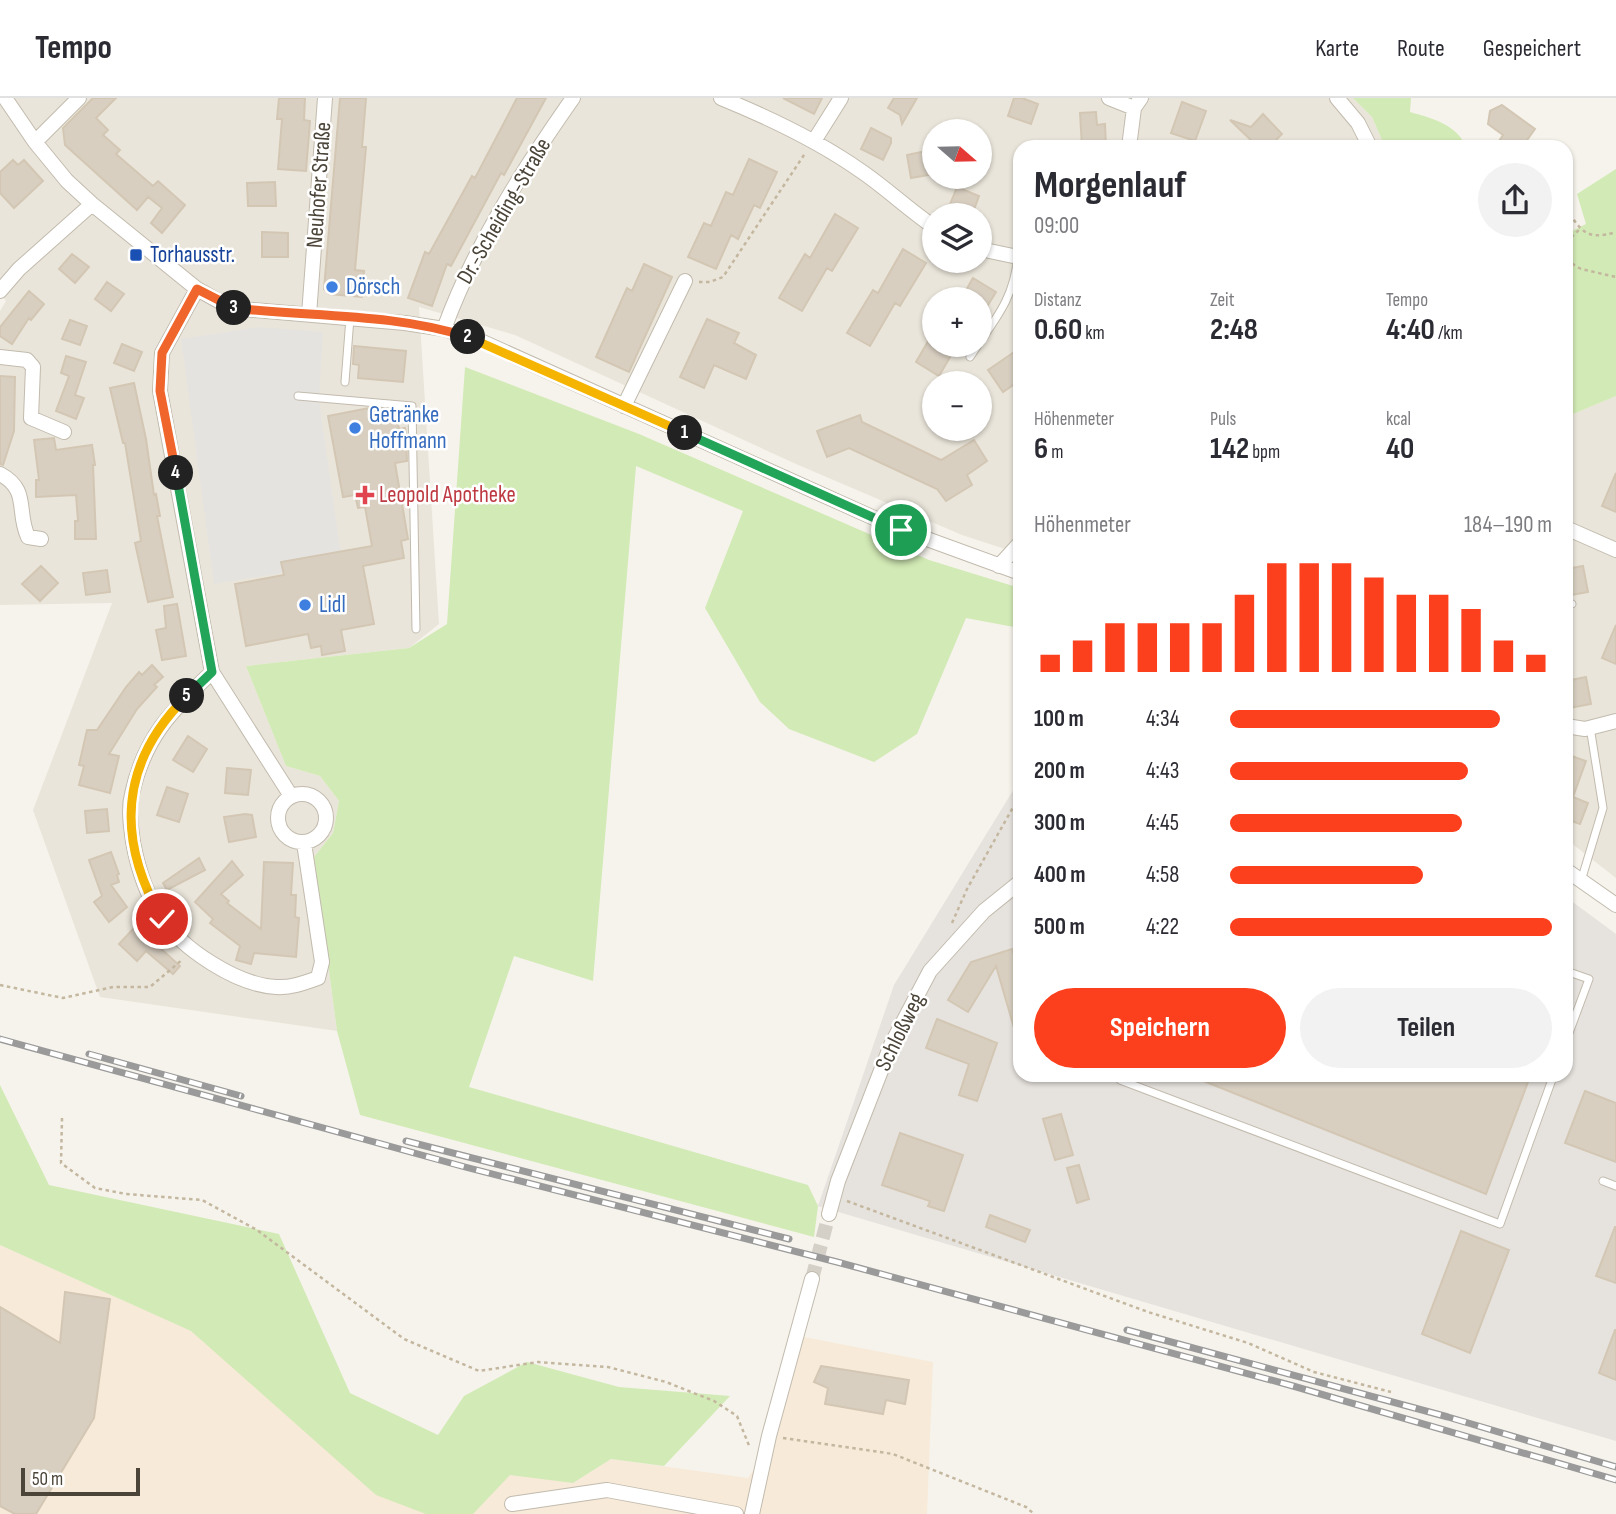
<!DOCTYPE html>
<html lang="de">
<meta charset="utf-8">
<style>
body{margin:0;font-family:"Sofia Sans Condensed",sans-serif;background:#f2f2f3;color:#2b2b33;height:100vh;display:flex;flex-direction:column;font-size:26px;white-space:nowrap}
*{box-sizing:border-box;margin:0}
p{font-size:23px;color:#7c7c81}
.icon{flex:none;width:38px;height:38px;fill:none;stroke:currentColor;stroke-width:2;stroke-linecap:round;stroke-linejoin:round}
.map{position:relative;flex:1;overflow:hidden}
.side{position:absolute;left:1013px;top:42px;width:560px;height:942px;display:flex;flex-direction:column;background:#fff;border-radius:21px;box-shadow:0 2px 5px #0004}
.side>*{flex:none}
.needle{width:46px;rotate:110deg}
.buttons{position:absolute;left:922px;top:21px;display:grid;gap:14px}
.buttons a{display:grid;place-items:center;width:70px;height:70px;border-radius:50%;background:#fff;box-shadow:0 2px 5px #0004;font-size:35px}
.scale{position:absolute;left:21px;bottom:18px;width:119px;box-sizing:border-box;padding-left:7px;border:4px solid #4b4439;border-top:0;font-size:19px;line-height:24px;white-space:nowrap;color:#4b4439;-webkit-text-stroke:5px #fff;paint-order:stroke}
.pin{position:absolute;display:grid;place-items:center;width:60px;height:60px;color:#fff;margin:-30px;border:4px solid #fff;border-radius:50%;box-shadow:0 2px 7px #0007}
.km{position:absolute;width:35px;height:35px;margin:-18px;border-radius:50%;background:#222;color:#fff;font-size:19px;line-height:35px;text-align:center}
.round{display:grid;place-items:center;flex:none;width:74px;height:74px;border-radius:37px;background:#f2f2f3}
.headline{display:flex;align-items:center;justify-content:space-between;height:119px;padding:0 21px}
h1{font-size:38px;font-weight:700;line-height:52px}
.metrics{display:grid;grid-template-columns:repeat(3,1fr);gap:10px;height:119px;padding:7px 21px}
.metrics div{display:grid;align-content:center}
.metrics b{font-size:30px;font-weight:700}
.metrics small{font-size:19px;font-weight:400}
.metrics p{font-size:19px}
.chart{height:196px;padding:14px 21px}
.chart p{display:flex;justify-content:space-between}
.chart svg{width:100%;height:126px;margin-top:7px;stroke:#fc3f1d;stroke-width:6}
.button{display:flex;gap:14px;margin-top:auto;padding:14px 21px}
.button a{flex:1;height:80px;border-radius:42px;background:#fc3f1d;color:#fff;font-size:28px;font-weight:700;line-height:80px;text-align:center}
.button a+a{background:#f2f2f3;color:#2b2b33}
ul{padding:0 21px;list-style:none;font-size:23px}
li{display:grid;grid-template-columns:112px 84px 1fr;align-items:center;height:52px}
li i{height:18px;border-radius:9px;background:#fc3f1d}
header{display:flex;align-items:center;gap:42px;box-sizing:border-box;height:98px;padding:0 35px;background:#fff;border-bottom:2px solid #e1e1e2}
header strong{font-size:33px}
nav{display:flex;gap:38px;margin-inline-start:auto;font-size:24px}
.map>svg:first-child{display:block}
.residential{fill:#eae5da;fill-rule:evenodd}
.commercial{fill:#f7ead8}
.industrial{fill:#e6e2dd}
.green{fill:#d2eab5}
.parking{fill:#e5e3e0}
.building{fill:#d8cfc1;stroke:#d3c7b4;stroke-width:2}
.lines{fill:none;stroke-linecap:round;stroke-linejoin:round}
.minor-tunnel{stroke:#d4d0c8;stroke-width:14;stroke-dasharray:14 7;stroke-linecap:butt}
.service-casing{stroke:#c2bbae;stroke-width:9}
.minor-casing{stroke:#c2bbae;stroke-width:16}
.path{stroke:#c4b79f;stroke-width:2.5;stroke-dasharray:3.5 3.5;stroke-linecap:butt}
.service{stroke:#fff;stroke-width:7}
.minor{stroke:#fff;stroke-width:14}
.rail-casing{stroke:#9a9a9a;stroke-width:7}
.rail{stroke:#fff;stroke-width:4.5;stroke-dasharray:13;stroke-linecap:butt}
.split-1-casing{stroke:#fff;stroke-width:14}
.split-2-casing{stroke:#fff;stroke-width:14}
.split-3-casing{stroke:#fff;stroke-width:14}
.split-4-casing{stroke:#fff;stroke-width:14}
.split-5-casing{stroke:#fff;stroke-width:14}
.split-6-casing{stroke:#fff;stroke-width:14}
.split-1{stroke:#22a559;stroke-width:9}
.split-2{stroke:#f5b400;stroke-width:9}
.split-3{stroke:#f0652b;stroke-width:9}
.split-4{stroke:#f0652b;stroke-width:9}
.split-5{stroke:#22a559;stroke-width:9}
.split-6{stroke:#f5b400;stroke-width:9}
.transit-dot{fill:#1a4fb4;stroke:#fff;stroke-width:2.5}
.shop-dot{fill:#3f7fe0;stroke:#fff;stroke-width:2.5}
.health-dot{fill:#e0444e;stroke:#fff;stroke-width:2.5}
.labels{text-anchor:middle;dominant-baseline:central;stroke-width:5;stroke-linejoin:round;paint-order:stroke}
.street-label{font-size:23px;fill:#4b4439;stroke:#fff}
.transit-label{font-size:23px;fill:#164399;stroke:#fff;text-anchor:start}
.shop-label{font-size:23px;fill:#366cbe;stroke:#fff;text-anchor:start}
.health-label{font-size:23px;fill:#be3a42;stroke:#fff;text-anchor:start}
</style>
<header>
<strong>Tempo</strong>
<nav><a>Karte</a><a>Route</a><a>Gespeichert</a></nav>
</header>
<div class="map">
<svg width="1616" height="1416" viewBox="0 0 1616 1416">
<rect width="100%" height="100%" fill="#f6f3ec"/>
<path class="residential" d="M 0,0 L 1353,0 L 1372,19 L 1385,49 L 1020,49 L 1020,456 L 962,437 L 796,366 L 515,237 L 419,209 L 439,526 L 409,550 L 246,568 L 286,668 L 320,678 L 339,703 L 333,735 L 314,759 L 337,933 L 100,899 L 33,712 L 112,505 L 0,507 L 0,213 L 6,203 L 0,194 ZM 934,33 L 980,33 L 980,79 L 934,79 ZM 934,117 L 980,117 L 980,163 L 934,163 ZM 934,201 L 980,201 L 980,247 L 934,247 ZM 934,285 L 980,285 L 980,331 L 934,331 Z
M 1616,298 L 1616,780 L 1566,741 L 1566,319 Z"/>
<path class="commercial" d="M 0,1147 L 510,1376 L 573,1385 L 611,1361 L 748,1380 L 777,1338 L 804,1239 L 933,1264 L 927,1416 L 0,1416 Z"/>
<path class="industrial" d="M 1020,681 L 1020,976 L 1566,976 L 1566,799 L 1616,836 L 1616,1343 L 818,1108 L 894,887 Z"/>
<path class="green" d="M 1353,0 L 1411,0 L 1410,14 C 1431,20 1457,26 1466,49 L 1385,49 L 1372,19 Z
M 1616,71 L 1616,298 L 1566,319 L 1566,121 L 1572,133 L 1586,126 L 1577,96 Z
M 465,269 L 639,336 L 929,462 L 1020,490 L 1020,530 L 966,520 L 917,636 L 874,664 L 789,631 L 760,604 L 705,510 L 743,413 L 636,368 L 593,883 L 514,858 L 469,989 L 808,1087 L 818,1108 L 814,1139 L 360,1017 L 337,933 L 314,759 L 333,735 L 339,703 L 320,678 L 286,668 L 246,568 L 409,550 L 447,526 Z
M 0,987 L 49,1087 L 279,1136 L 350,1295 L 438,1337 L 464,1298 L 527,1264 L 619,1289 L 730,1298 L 664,1368 L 611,1361 L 573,1385 L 510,1377 L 473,1416 L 426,1416 L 376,1397 L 191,1233 L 0,1147 Z"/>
<path class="parking" d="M 259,229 L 323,234 L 319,301 L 342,465 L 214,486 L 181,241 Z"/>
<path class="building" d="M 93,0 L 116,0 L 96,20 L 108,32 L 103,37 L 120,52 L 116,56 L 153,88 L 158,83 L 185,107 L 162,135 L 151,125 L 162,110 L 148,99 L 137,112 L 65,47 L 63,30 Z
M 279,0 L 305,0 L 304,22 L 310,23 L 306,73 L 278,71 L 282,21 L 277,21 Z
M 340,0 L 366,0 L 362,49 L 366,49 L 355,172 L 364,173 L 362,199 L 329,196 L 324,191 Z
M 517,0 L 546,0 L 504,77 L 501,75 L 451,168 L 447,166 L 432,208 L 408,200 L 425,154 L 429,156 L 472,78 L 475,80 Z
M 783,0 L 822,0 L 814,16 Z
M 894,0 L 917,0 L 902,26 L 900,17 L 888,10 Z
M 1014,0 L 1022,0 L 1038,6 L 1031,26 L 1008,18 Z
M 1182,4 L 1206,13 L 1195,43 L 1171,35 Z
M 1502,7 L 1535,31 L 1522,49 L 1495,49 L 1503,37 L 1488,26 L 1490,13 Z
M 1096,14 L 1097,27 L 1105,26 L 1106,49 L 1082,49 L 1080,15 Z
M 1263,16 L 1282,36 L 1269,49 L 1258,49 L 1230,22 L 1251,29 Z
M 871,30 L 891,40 L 891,45 L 883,62 L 861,51 Z
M 921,54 L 934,61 L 934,76 L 911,80 L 907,57 Z
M 749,61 L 777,74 L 760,110 L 754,107 L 738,141 L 731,137 L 716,171 L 688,159 L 704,125 L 711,128 L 726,94 L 733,97 Z
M 13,62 L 18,67 L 24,62 L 43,83 L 14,110 L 0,95 L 0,74 Z
M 275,84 L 276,108 L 248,108 L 247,85 Z
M 957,89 L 979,98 L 972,117 L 955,117 L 947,114 Z
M 835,116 L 858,130 L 832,173 L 827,170 L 802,213 L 779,200 L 805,156 L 810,160 Z
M 262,134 L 288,135 L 288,159 L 262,159 Z
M 903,151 L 926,165 L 900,208 L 895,205 L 870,248 L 847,235 L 873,192 L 878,195 Z
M 72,156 L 89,169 L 75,185 L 59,171 Z
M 644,166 L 672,179 L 629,274 L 596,259 L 627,190 L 632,193 Z
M 973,180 L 996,194 L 980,220 L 980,201 L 961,201 Z
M 107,184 L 124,196 L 111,213 L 95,201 Z
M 29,193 L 44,206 L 31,222 L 29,220 L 12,246 L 0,238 L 0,229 Z
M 707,221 L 739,235 L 734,245 L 756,257 L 746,281 L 714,267 L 704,290 L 680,279 Z
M 70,222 L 87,228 L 80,247 L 62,241 Z
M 934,233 L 934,247 L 957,247 L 939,278 L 916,264 Z
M 122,246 L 142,254 L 134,273 L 114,265 Z
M 354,248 L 406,253 L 403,284 L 358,280 L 359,267 L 353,266 Z
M 1020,250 L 1020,282 L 1003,294 L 988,272 Z
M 66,258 L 86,264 L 75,297 L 84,300 L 76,321 L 56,313 L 69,278 L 61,275 Z
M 0,278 L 15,279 L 14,333 L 3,367 L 0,366 Z
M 134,285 L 146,341 L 154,397 L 156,396 L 160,418 L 157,418 L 173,499 L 148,504 L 135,445 L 141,443 L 125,345 L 123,345 L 110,290 Z
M 369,310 L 387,312 L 387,315 L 395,313 L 399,331 L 405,330 L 406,336 L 407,363 L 395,365 L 408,441 L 401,443 L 404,460 L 363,468 L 374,526 L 341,532 L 345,553 L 322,557 L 321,548 L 311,550 L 308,536 L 246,548 L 235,486 L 284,477 L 281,464 L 372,448 L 365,409 L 358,410 L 355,397 L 343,399 L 328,318 Z
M 860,317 L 862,324 L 941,362 L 974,342 L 987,363 L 967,377 L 972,387 L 946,403 L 937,391 L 849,350 L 827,359 L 817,333 Z
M 54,340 L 56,352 L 92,347 L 95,367 L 93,367 L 96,441 L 75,441 L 75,423 L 78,423 L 76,397 L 36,399 L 36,382 L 39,382 L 34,342 Z
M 1616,375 L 1616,414 L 1602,408 Z
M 41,468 L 58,485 L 40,503 L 22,486 Z
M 1583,468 L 1588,494 L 1566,498 L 1566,471 Z
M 107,472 L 110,494 L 86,497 L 83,475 Z
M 177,506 L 186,558 L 162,562 L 156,532 L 166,530 L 164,508 Z
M 1616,527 L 1616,566 L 1602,560 Z
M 152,567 L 163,579 L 154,587 L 157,589 L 137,611 L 109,656 L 119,658 L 110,695 L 79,687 L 84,668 L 79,667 L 87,632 L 97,632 L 126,589 L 139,574 L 142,577 Z
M 1586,579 L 1591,606 L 1569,610 L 1566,583 Z
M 188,638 L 207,651 L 193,674 L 173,662 Z
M 1566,656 L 1586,663 L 1573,699 L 1588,705 L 1580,726 L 1566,721 Z
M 227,670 L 251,672 L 248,697 L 225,695 Z
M 167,689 L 188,696 L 179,724 L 157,717 Z
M 107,711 L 109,733 L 87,735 L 85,713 Z
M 245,716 L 252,717 L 256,739 L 229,744 L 224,719 Z
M 111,754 L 119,776 L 117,777 L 119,784 L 111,787 L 127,809 L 109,824 L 94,804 L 102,798 L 89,762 Z
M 199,760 L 205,772 L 167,792 L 163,785 Z
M 232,763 L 243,777 L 221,796 L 229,803 L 227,805 L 261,831 L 264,764 L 293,765 L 291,797 L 296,797 L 295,819 L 299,820 L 296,859 L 254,855 L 251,866 L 236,862 L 240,848 L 210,825 L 213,821 L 195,804 Z
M 136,828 L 180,868 L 173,876 L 146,853 L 137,863 L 119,846 Z
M 1012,851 L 1020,876 L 1020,939 L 1017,940 L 996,868 L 968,914 L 948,902 L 971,864 Z
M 937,921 L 997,945 L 977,1003 L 959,997 L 969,966 L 926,950 Z
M 1186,976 L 1531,976 L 1486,1096 Z
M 1585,993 L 1616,1005 L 1616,1064 L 1565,1045 Z
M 1061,1016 L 1073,1057 L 1055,1062 L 1043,1021 Z
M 900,1035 L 963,1057 L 944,1113 L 928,1108 L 930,1103 L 882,1087 Z
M 1079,1067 L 1089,1101 L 1077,1105 L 1067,1070 Z
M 990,1117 L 1030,1132 L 1025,1144 L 986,1129 Z
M 1615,1129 L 1616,1129 L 1616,1185 L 1596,1178 Z
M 1461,1133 L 1509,1152 L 1470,1255 L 1422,1236 Z
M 65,1194 L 110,1201 L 94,1320 L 36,1416 L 15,1416 L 0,1408 L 0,1209 L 60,1245 Z
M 1615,1232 L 1616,1232 L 1616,1282 L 1599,1275 Z
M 821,1268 L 909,1282 L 905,1306 L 886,1302 L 883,1316 L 825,1306 L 828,1290 L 814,1284 Z"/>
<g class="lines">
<path class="minor-tunnel" d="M 812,1181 L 829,1116"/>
<g class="service-casing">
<path id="service" d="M 980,244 C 1001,214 1014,196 1018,158
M 970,259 L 978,247
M 345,284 L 350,220
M 298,298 L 412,308 L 416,531
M 1566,507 L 1572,506
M 1581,783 L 1603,710 L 1590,629
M 1566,873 L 1589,881 L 1566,943
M 1119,976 L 1120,982 L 1500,1126 L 1554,976
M 1603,1083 L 1616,1088"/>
</g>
<g class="minor-casing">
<path id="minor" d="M 5,0 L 35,44 L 67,83 L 92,106 L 197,191 L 231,210 L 405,225 L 444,231 L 476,241 L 894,429 L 1020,475
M 721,0 C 770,20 817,42 861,73 C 886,90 909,112 934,129
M 1109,0 L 1134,10
M 1337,0 L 1358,25 L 1370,49
M 814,43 L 841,0
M 35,44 L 79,0
M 1129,49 L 1134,10 L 1141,0
M 980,151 L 1013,158 L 1020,157
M 197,191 L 162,255 L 160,293 L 212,574 L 291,698
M 0,193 L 19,171 L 92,106
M 309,217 L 325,0
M 444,231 C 474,149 523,71 573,0
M 0,259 L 27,262 L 33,269 L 31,320 L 64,334
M 624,308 L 685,183
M 0,376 C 30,392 16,413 28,439 L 41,441
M 1566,430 L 1616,452
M 999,468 L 1020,445
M 212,574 C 172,612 144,640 132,696 C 128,711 131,729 133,744 C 138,771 146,796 161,819 C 182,851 237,887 276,889 C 291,890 304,885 318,880 L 322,864 L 304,745
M 1566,628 L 1585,631 L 1616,623
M278 720a24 24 0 1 1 48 0a24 24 0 1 1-48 0Z
M 1566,772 L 1616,807
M 829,1116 L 838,1083 L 891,947 L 930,873 L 984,813 L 1020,784
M 512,1406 L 607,1392 L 736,1416
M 752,1416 L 769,1338 L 812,1181"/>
</g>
<path class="path" d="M 1566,110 C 1581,133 1586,143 1616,134
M 1566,144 L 1580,131
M 1566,162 L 1581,171 L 1616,179
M 699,184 L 710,184 L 723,179 L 806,54
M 952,825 L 967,791 L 1020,697
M 0,887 L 63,900 L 113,889 L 150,889 L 183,861
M 62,1020 L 61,1065 L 95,1090 L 126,1096 L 202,1102 L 257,1132 L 404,1241 L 479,1273 L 538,1264 L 608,1269 L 666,1284 L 714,1303 L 737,1318 L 750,1350
M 847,1103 L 1148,1214 L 1248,1245 L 1314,1274 L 1391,1294
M 783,1340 L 893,1356 L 1026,1409 L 1034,1416"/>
<use href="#service" class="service"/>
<use href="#minor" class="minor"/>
<g class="rail-casing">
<path id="rail" d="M 0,941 L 465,1069 L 837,1164 L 1293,1288 L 1616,1382
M 89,956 L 241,998
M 406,1043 L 789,1141
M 1127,1232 L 1448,1319 L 1616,1369"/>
</g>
<use href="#rail" class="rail"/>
</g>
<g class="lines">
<g class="split-1-casing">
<path id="split-1" d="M 685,335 L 901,432"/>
</g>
<g class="split-2-casing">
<path id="split-2" d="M 468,239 L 685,335"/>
</g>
<g class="split-3-casing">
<path id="split-3" d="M 234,210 C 311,219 394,215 468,239"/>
</g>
<g class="split-4-casing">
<path id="split-4" d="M 176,375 L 160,293 L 162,255 L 197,191 L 234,210"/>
</g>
<g class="split-5-casing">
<path id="split-5" d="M 176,375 L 212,574 L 187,598"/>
</g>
<g class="split-6-casing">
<path id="split-6" d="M 162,821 C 116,741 119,665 187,598"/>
</g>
<use href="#split-1" class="split-1"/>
<use href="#split-2" class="split-2"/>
<use href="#split-3" class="split-3"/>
<use href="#split-4" class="split-4"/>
<use href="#split-5" class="split-5"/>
<use href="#split-6" class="split-6"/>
</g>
<rect class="transit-dot" x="129" y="150" width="14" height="14" rx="3.5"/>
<g class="shop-dot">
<circle cx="332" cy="189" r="7"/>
<circle cx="355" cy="330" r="7"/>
<circle cx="305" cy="507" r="7"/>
</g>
<path class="health-dot" d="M361.5 386.5h7v7h7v7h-7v7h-7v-7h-7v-7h7z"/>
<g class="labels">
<g class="street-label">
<text transform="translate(319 87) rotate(-86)">Neuhofer Straße</text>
<text transform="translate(504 113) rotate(-60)">Dr.-Scheiding-Straße</text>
<text transform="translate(900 934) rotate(-64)">Schloßweg</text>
</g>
<g class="transit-label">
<text x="150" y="157">Torhausstr.</text>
</g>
<g class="shop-label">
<text x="346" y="189">Dörsch</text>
<text x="369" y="317">Getränke<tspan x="369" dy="26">Hoffmann</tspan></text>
<text x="319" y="507">Lidl</text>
</g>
<g class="health-label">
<text x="379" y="397">Leopold Apotheke</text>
</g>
</g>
</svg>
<div class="buttons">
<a><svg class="needle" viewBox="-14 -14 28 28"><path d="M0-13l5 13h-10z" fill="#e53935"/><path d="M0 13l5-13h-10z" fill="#7c7c81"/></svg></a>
<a><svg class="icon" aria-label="layers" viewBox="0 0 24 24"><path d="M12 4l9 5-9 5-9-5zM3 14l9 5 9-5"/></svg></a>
<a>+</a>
<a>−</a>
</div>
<div class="scale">50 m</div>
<div class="pin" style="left:901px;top:432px;background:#1e9e55"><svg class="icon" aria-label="arrive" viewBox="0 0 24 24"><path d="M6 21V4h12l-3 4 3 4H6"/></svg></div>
<div class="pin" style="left:162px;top:821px;background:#d93025"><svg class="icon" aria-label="check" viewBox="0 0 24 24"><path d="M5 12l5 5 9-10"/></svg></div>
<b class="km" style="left:685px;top:335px">1</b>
<b class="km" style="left:468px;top:239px">2</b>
<b class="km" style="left:234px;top:210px">3</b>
<b class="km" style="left:176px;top:375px">4</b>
<b class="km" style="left:187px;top:598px">5</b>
<section class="side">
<div class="headline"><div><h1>Morgenlauf</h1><p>09:00</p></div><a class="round"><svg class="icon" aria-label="share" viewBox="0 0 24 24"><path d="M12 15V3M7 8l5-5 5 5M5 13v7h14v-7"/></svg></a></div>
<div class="metrics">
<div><p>Distanz</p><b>0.60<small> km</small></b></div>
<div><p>Zeit</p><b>2:48</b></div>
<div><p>Tempo</p><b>4:40<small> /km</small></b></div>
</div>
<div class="metrics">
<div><p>Höhenmeter</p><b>6<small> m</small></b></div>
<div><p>Puls</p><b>142<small> bpm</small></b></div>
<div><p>kcal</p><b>40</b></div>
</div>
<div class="chart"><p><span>Höhenmeter</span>184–190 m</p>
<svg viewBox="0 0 160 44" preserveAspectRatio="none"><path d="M5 44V38M15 44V33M25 44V27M35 44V27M45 44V27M55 44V27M65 44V17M75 44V6M85 44V6M95 44V6M105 44V11M115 44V17M125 44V17M135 44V22M145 44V33M155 44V38"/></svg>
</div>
<ul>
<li><b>100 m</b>4:34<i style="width:84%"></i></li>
<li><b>200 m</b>4:43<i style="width:74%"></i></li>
<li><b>300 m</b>4:45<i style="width:72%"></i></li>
<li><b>400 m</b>4:58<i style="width:60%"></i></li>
<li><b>500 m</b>4:22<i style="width:100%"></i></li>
</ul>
<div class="button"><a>Speichern</a><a>Teilen</a></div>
</section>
</div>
